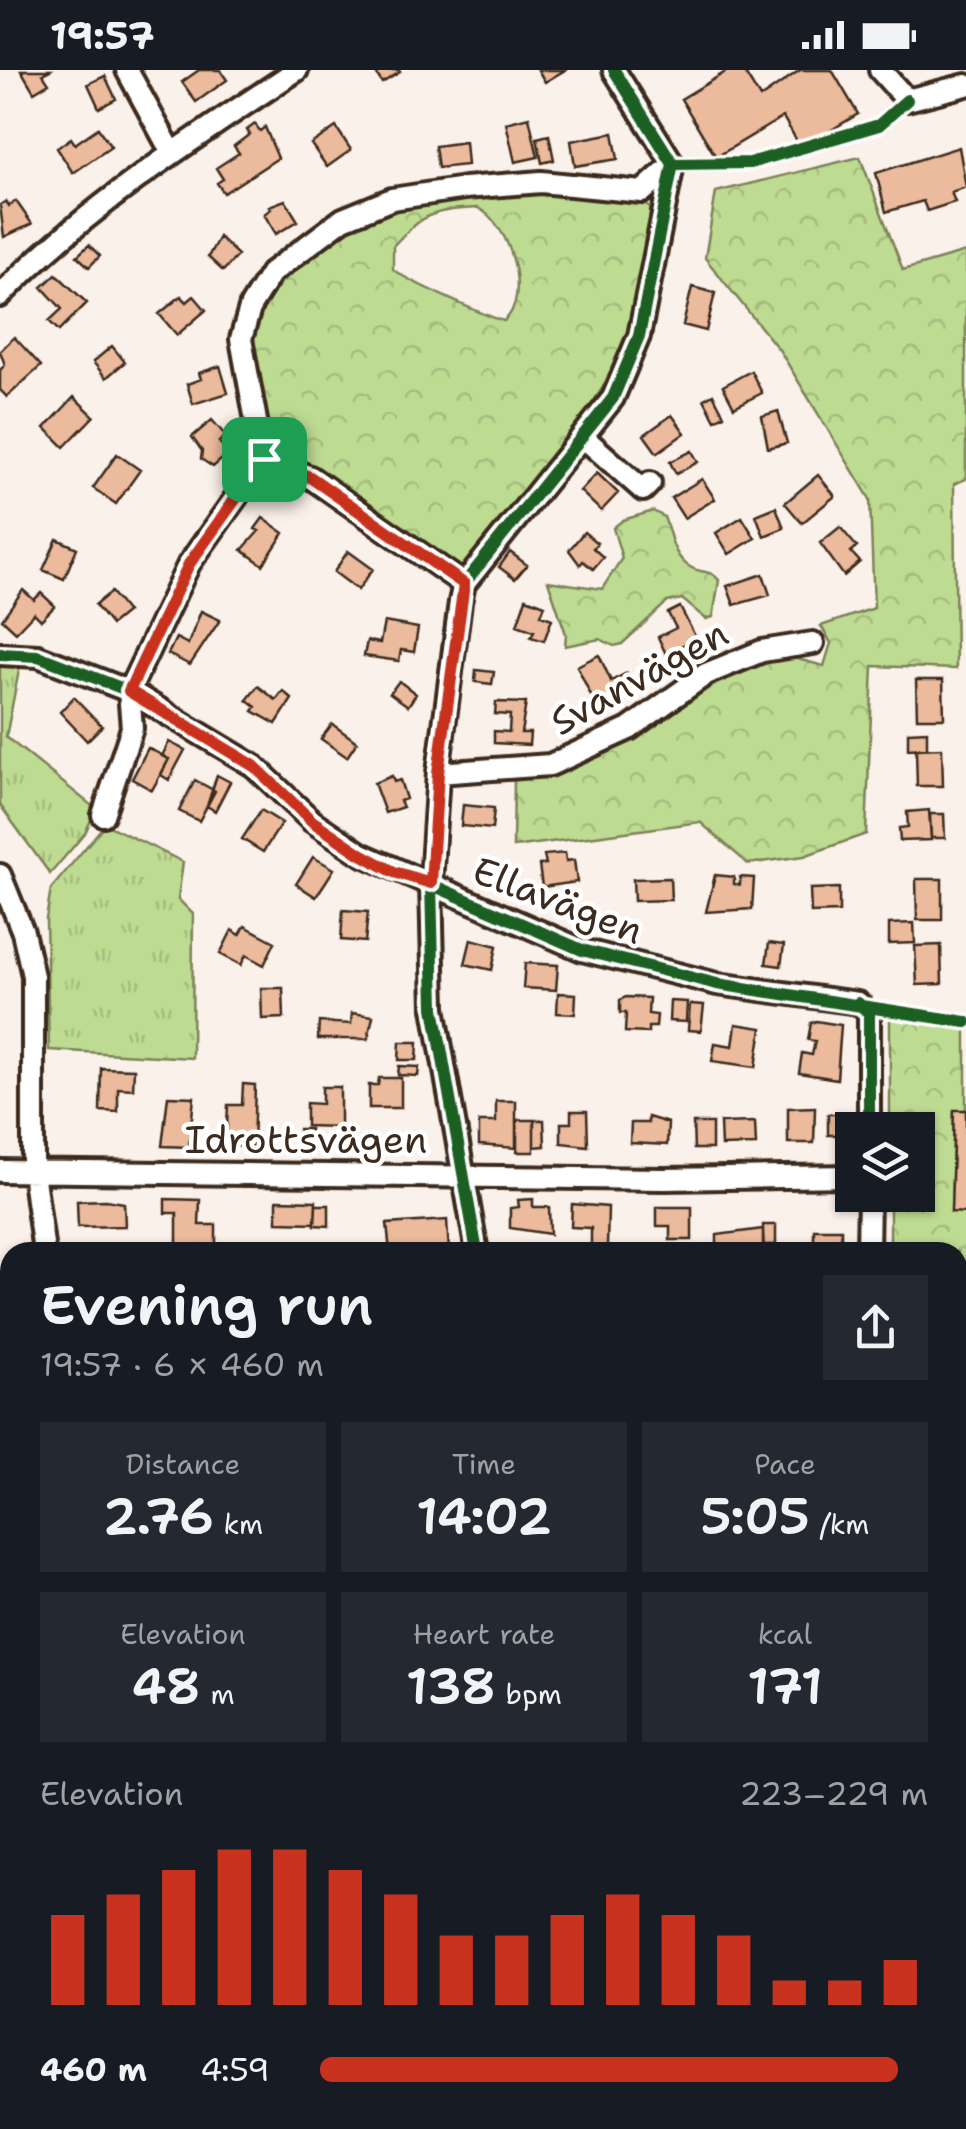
<!DOCTYPE html>
<meta charset="utf-8">
<style>
body{margin:0;font-family:"Shantell Sans",sans-serif;background:#242831;color:#f1f3f6;height:100vh;display:flex;flex-direction:column;font-size:38px;white-space:nowrap}
*{box-sizing:border-box;margin:0}
p{font-size:32px;color:#9ea1a6}
.icon{flex:none;width:55px;height:55px;fill:none;stroke:currentColor;stroke-width:2;stroke-linecap:round;stroke-linejoin:round}
.map{position:relative;flex:1;overflow:hidden}
.panel{position:absolute;left:0px;top:1172px;width:968px;height:888px;display:flex;flex-direction:column;background:#171b24;border-radius:30px 30px 0 0;box-shadow:0 2px 8px #0004}
.panel>*{flex:none}
.buttons{position:absolute;left:835px;top:1042px;display:grid;gap:20px}
.buttons a{display:grid;place-items:center;width:100px;height:100px;border-radius:0px;background:#171b24;box-shadow:0 2px 8px #0004;font-size:50px}
.pin{position:absolute;display:grid;place-items:center;width:85px;height:85px;color:#fff;margin:-42px;border-radius:20px;box-shadow:0 5px 15px #0006}
.round{display:grid;place-items:center;flex:none;width:105px;height:105px;border-radius:0px;background:#242831}
.headline{display:flex;align-items:center;justify-content:space-between;height:170px;padding:0 40px}
h1{font-size:55px;font-weight:600;line-height:75px}
.stats{display:grid;grid-template-columns:repeat(3,1fr);gap:15px;height:170px;padding:10px 40px}
.stats div{display:grid;align-content:center;border-radius:0px;background:#242831;text-align:center}
.stats b{font-size:50px;font-weight:600}
.stats small{font-size:28px;font-weight:400}
.stats p{font-size:28px}
.chart{height:280px;padding:20px 40px}
.chart p{display:flex;justify-content:space-between}
.chart svg{width:100%;height:180px;margin-top:10px;stroke:#c8321e;stroke-width:6}
ul{padding:0 40px;list-style:none;font-size:32px}
li{display:grid;grid-template-columns:160px 120px 1fr;align-items:center;height:75px}
li i{height:25px;border-radius:12px;background:#c8321e}
.status{display:flex;justify-content:space-between;align-items:center;height:70px;padding:0 50px;background:#171b24;direction:ltr}
.status svg{height:28px;fill:currentColor}
.map>svg:first-child{display:block}
.grass{fill:url(#grass-tufts);stroke:#7c8258;stroke-width:2.5}
.forest{fill:url(#forest-crowns);stroke:#7c8258;stroke-width:2.5;fill-rule:evenodd}
.building{fill:#ecbb9d;stroke:#3b2a1e;stroke-width:2.5}
.lines{fill:none;stroke-linecap:round;stroke-linejoin:round}
.minor-casing{stroke:#3b2a1e;stroke-width:28}
.minor{stroke:#fff;stroke-width:20}
.cycleway-casing{stroke:#fff;stroke-width:19}
.cycleway{stroke:#1b5e20;stroke-width:12}
.route-casing{stroke:#fff;stroke-width:20}
.route{stroke:#c8321e;stroke-width:12}
.labels{text-anchor:middle;dominant-baseline:central;stroke-width:9;stroke-linejoin:round;paint-order:stroke}
.street-label{font-size:38px;fill:#3b2a1e;stroke:#fff}
</style>
<div class="status"><b>19:57</b><svg viewBox="0 0 49 12"><path d="M0 12V9h3v3zM5 12V6h3v6zM10 12V3h3v9zM15 12V0h3v12zM26 1h20v11H26zM47 4h2v5h-2z"/></svg></div>
<div class="map">
<svg width="966" height="2059" viewBox="0 0 966 2059">
<defs>
<pattern id="grass-tufts" width="24" height="20" patternUnits="userSpaceOnUse" patternTransform="scale(2.5)"><rect width="24" height="20" fill="#bedb92"/><path d="M3 7l-1-3M5 7V3M7 7l1-3M15 17l-1-3M17 17v-4M19 17l1-3" fill="none" stroke="#a4bc7d"/></pattern>
<pattern id="forest-crowns" width="20" height="18" patternUnits="userSpaceOnUse" patternTransform="scale(2.5)"><rect width="20" height="18" fill="#bedb92"/><path d="M2 6a3 3 0 1 1 6 0M12 15a3 3 0 1 1 6 0" fill="none" stroke="#a4bc7d"/></pattern>
</defs>
<rect width="100%" height="100%" fill="#fbf1eb"/>
<filter id="ink" filterUnits="userSpaceOnUse"><feTurbulence type="fractalNoise" baseFrequency=".01" numOctaves="2"/><feDisplacementMap in="SourceGraphic" scale="20" xChannelSelector="R" yChannelSelector="G"/><feConvolveMatrix kernelMatrix="1 2 1 2 8 2 1 2 1" color-interpolation-filters="sRGB"/></filter>
<g filter="url(#ink)">
<path class="grass" d="M 0,590 L 21,590 L 6,667 L 96,739 L 85,763 L 50,804 L 0,735 Z
M 105,754 L 183,792 L 178,829 L 193,844 L 192,988 L 49,980 L 46,849 L 51,819 Z"/>
<path class="forest" d="M 860,87 L 903,200 L 966,182 L 966,409 L 954,414 L 956,599 L 873,596 L 866,764 L 804,786 L 748,794 L 700,752 L 513,777 L 514,709 L 535,705 L 748,590 L 782,585 L 824,596 L 831,573 L 821,556 L 874,538 L 870,429 L 780,281 L 705,188 L 716,122 Z
M 546,120 L 638,128 L 650,138 C 658,306 548,374 464,498 L 457,501 L 280,381 C 265,348 246,299 251,263 C 259,205 355,142 408,130 C 452,121 502,123 546,120 ZM 478,138 C 510,154 532,226 504,251 C 488,247 400,208 393,199 L 393,176 C 423,143 434,140 478,138 Z
M 653,441 L 664,447 C 671,464 672,486 690,497 C 701,504 711,499 719,510 L 713,547 L 706,549 L 682,529 L 667,532 L 622,574 L 614,576 L 600,569 L 565,576 L 566,564 L 548,511 L 602,519 L 622,488 L 613,458 L 623,450 Z
M 890,945 L 966,960 L 966,1040 L 954,1041 L 951,1141 L 966,1143 L 966,1239 L 958,1239 L 958,1182 L 890,1182 L 890,1125 L 918,1125 L 918,1060 L 890,1060 Z
M 620,2050 L 761,2050 L 766,2059 L 622,2059 Z"/>
<path class="building" d="M 21,0 L 50,0 L 43,4 L 49,13 L 34,22 Z
M 199,0 L 220,0 L 227,10 L 196,32 L 182,12 Z
M 374,0 L 399,0 L 400,2 L 382,13 Z
M 538,0 L 565,0 L 545,12 Z
M 729,0 L 743,0 L 760,28 L 800,0 L 832,0 L 858,44 L 801,78 L 783,47 L 716,87 L 681,29 Z
M 105,6 L 116,29 L 99,38 L 88,14 Z
M 529,47 L 538,87 L 515,92 L 506,53 Z
M 255,54 L 260,61 L 265,57 L 278,88 L 224,123 L 217,113 L 223,109 L 216,98 L 239,83 L 234,76 L 250,64 L 247,60 Z
M 336,57 L 351,80 L 327,97 L 311,74 Z
M 98,58 L 111,77 L 73,103 L 57,78 L 71,68 L 75,74 Z
M 613,63 L 618,89 L 575,96 L 571,71 Z
M 549,65 L 554,90 L 542,93 L 537,68 Z
M 465,72 L 467,95 L 438,98 L 435,76 Z
M 959,77 L 966,117 L 951,122 L 955,132 L 927,141 L 923,131 L 886,142 L 876,103 Z
M 285,130 L 298,151 L 276,164 L 264,144 L 271,139 L 269,136 Z
M 6,131 L 9,136 L 16,131 L 32,154 L 4,167 L 0,135 Z
M 219,167 L 238,185 L 223,201 L 208,187 Z
M 89,175 L 100,186 L 89,197 L 77,186 Z
M 56,204 L 87,233 L 59,261 L 49,251 L 62,239 L 42,217 Z
M 692,217 L 715,223 L 706,261 L 683,255 Z
M 181,226 L 187,232 L 194,226 L 206,240 L 177,265 L 159,244 Z
M 14,267 L 41,296 L 7,327 L 0,320 L 0,300 L 5,295 L 0,281 Z
M 112,276 L 125,292 L 106,308 L 93,292 Z
M 220,296 L 228,323 L 193,334 L 187,314 L 201,309 L 199,303 Z
M 751,301 L 762,323 L 734,337 L 723,316 Z
M 713,324 L 724,345 L 715,350 L 704,329 Z
M 74,327 L 94,346 L 64,377 L 45,358 Z
M 778,341 L 787,373 L 768,378 L 762,346 Z
M 672,345 L 685,363 L 657,383 L 644,365 Z
M 212,350 L 226,366 L 219,372 L 229,383 L 213,397 L 201,389 L 202,381 L 192,367 Z
M 692,381 L 698,392 L 676,404 L 670,392 Z
M 117,384 L 140,400 L 116,434 L 93,418 Z
M 597,403 L 618,423 L 601,441 L 580,421 Z
M 818,405 L 835,426 L 802,453 L 785,433 Z
M 702,409 L 715,429 L 684,448 L 671,428 Z
M 776,437 L 784,458 L 764,466 L 756,445 Z
M 742,447 L 755,468 L 729,484 L 716,463 Z
M 263,448 L 284,463 L 263,495 L 242,480 L 259,461 L 255,459 Z
M 840,457 L 857,477 L 851,482 L 860,492 L 844,506 L 820,473 Z
M 584,462 L 597,473 L 593,478 L 603,487 L 593,499 L 583,491 L 580,495 L 569,480 Z
M 57,469 L 77,478 L 64,509 L 43,500 Z
M 348,481 L 373,499 L 358,520 L 334,502 Z
M 510,482 L 527,495 L 515,509 L 499,497 Z
M 763,504 L 770,525 L 734,535 L 727,516 Z
M 23,520 L 34,530 L 41,523 L 55,536 L 41,550 L 34,543 L 16,562 L 2,549 Z
M 111,522 L 127,542 L 111,555 L 95,535 Z
M 526,528 L 545,535 L 541,545 L 552,549 L 544,571 L 531,567 L 534,561 L 517,555 Z
M 680,537 L 696,568 L 666,584 L 658,567 L 676,558 L 668,543 Z
M 201,541 L 220,550 L 190,595 L 168,584 L 176,568 L 188,574 Z
M 384,552 L 418,558 L 414,582 L 401,580 L 399,591 L 364,586 L 367,571 L 380,573 Z
M 599,585 L 611,611 L 627,603 L 637,625 L 593,646 L 587,633 L 593,630 L 577,596 Z
M 476,600 L 494,602 L 492,614 L 475,612 Z
M 916,610 L 943,610 L 944,648 L 917,648 Z
M 399,611 L 416,624 L 408,636 L 390,623 Z
M 258,616 L 276,630 L 283,621 L 292,629 L 276,654 L 253,641 L 256,637 L 247,630 Z
M 74,627 L 102,656 L 87,671 L 60,642 Z
M 496,632 L 526,633 L 521,663 L 530,663 L 529,675 L 494,673 L 494,661 L 509,662 L 510,645 L 495,644 Z
M 332,654 L 357,672 L 347,687 L 321,669 Z
M 927,661 L 927,678 L 908,679 L 908,662 Z
M 169,672 L 185,680 L 169,710 L 161,705 L 169,689 L 162,686 Z
M 148,678 L 169,689 L 152,720 L 132,709 Z
M 942,678 L 943,716 L 917,716 L 916,679 Z
M 217,705 L 230,712 L 215,741 L 207,736 Z
M 392,706 L 394,712 L 400,710 L 406,729 L 400,731 L 403,737 L 385,743 L 374,713 Z
M 195,710 L 215,721 L 199,751 L 179,741 Z
M 463,735 L 494,738 L 492,759 L 461,756 Z
M 261,740 L 282,753 L 263,782 L 242,769 Z
M 929,740 L 931,770 L 900,771 L 899,758 L 908,757 L 907,742 Z
M 930,744 L 944,744 L 945,768 L 931,768 Z
M 565,783 L 566,791 L 574,790 L 577,812 L 542,817 L 539,795 L 546,794 L 544,785 Z
M 313,787 L 334,799 L 316,827 L 296,814 Z
M 715,805 L 734,807 L 734,814 L 740,815 L 740,807 L 754,808 L 752,839 L 706,842 Z
M 670,808 L 671,830 L 634,831 L 633,809 Z
M 916,809 L 942,809 L 942,850 L 917,850 Z
M 839,818 L 839,842 L 811,843 L 810,819 Z
M 343,840 L 368,842 L 365,872 L 341,870 Z
M 914,853 L 915,873 L 889,874 L 889,854 Z
M 245,856 L 275,872 L 264,895 L 246,885 L 241,895 L 220,884 L 232,860 L 240,865 Z
M 471,869 L 497,876 L 492,900 L 465,894 Z
M 769,873 L 784,875 L 781,896 L 766,894 Z
M 941,875 L 942,914 L 917,915 L 915,876 Z
M 525,893 L 558,895 L 556,920 L 523,918 Z
M 261,918 L 283,918 L 284,948 L 262,949 Z
M 558,923 L 576,924 L 575,944 L 557,943 Z
M 626,927 L 649,928 L 648,944 L 657,945 L 656,957 L 648,957 L 648,963 L 625,962 L 626,943 L 620,943 L 620,930 Z
M 670,931 L 687,932 L 686,952 L 669,951 Z
M 690,934 L 704,935 L 701,961 L 688,960 Z
M 352,943 L 373,946 L 368,969 L 318,969 L 319,952 L 351,954 Z
M 816,951 L 841,955 L 837,1009 L 799,1003 L 802,983 L 812,985 L 815,971 L 808,970 L 811,953 Z
M 736,954 L 762,958 L 756,997 L 712,991 L 715,973 L 733,976 Z
M 400,972 L 418,972 L 417,990 L 399,990 Z
M 399,996 L 419,997 L 418,1006 L 398,1005 Z
M 101,998 L 134,999 L 133,1019 L 118,1018 L 118,1042 L 100,1041 Z
M 379,1008 L 401,1008 L 401,1038 L 369,1038 L 369,1015 L 378,1015 Z
M 243,1014 L 255,1015 L 253,1077 L 226,1076 L 228,1035 L 242,1035 Z
M 322,1017 L 340,1017 L 340,1057 L 306,1056 L 306,1033 L 322,1034 Z
M 168,1026 L 194,1027 L 189,1077 L 162,1076 Z
M 496,1031 L 516,1031 L 516,1078 L 479,1075 L 479,1052 L 496,1052 Z
M 815,1037 L 814,1073 L 788,1073 L 788,1038 Z
M 954,1040 L 966,1040 L 966,1143 L 951,1142 Z
M 571,1041 L 587,1041 L 588,1076 L 561,1073 L 561,1053 L 571,1053 Z
M 828,1044 L 841,1044 L 841,1065 L 828,1065 Z
M 648,1047 L 668,1053 L 667,1075 L 630,1073 L 631,1053 L 648,1053 Z
M 517,1050 L 534,1050 L 534,1082 L 517,1082 Z
M 534,1050 L 544,1050 L 545,1076 L 534,1077 Z
M 755,1052 L 756,1075 L 721,1076 L 720,1053 Z
M 693,1053 L 712,1053 L 712,1079 L 694,1079 Z
M 299,1059 L 310,1059 L 310,1075 L 299,1075 Z
M 165,1129 L 200,1130 L 199,1155 L 216,1155 L 216,1176 L 177,1176 L 177,1143 L 165,1143 Z
M 533,1129 L 533,1137 L 549,1137 L 550,1164 L 510,1158 L 510,1138 L 519,1137 L 518,1130 Z
M 106,1130 L 124,1133 L 125,1156 L 78,1157 L 77,1131 Z
M 277,1130 L 316,1131 L 315,1153 L 277,1152 Z
M 572,1134 L 608,1137 L 607,1177 L 591,1176 L 591,1158 L 571,1157 Z
M 316,1135 L 329,1135 L 329,1156 L 315,1155 Z
M 657,1137 L 692,1137 L 692,1170 L 670,1170 L 670,1156 L 657,1156 Z
M 447,1150 L 449,1182 L 390,1182 L 387,1154 Z
M 763,1155 L 776,1155 L 776,1175 L 763,1175 Z
M 763,1159 L 764,1182 L 717,1182 L 717,1165 Z
M 814,1159 L 841,1159 L 841,1182 L 814,1182 Z
M 958,1239 L 966,1239 L 966,1310 L 958,1310 Z
M 10,1265 L 10,1283 L 0,1285 L 0,1266 Z
M 958,1332 L 966,1333 L 966,1372 L 958,1372 Z
M 10,1405 L 10,1430 L 1,1432 L 0,1407 Z
M 10,1464 L 10,1504 L 0,1486 L 0,1470 Z
M 958,1475 L 966,1475 L 966,1530 L 958,1530 Z
M 958,1546 L 966,1546 L 966,1613 L 958,1613 Z
M 0,1657 L 10,1660 L 10,1686 L 3,1708 Z
M 958,1662 L 966,1662 L 966,1712 L 958,1712 Z
M 958,1966 L 966,1967 L 966,2059 L 910,2059 L 910,2050 L 958,2050 Z
M 50,2050 L 76,2050 L 78,2056 L 53,2059 Z
M 212,2050 L 255,2050 L 264,2059 L 221,2059 Z
M 516,2050 L 534,2050 L 537,2059 L 519,2059 Z
M 534,2050 L 552,2050 L 555,2059 L 537,2059 Z
M 552,2050 L 571,2050 L 574,2059 L 555,2059 Z
M 571,2050 L 589,2050 L 591,2059 L 574,2059 Z
M 795,2050 L 827,2050 L 827,2051 L 798,2059 Z"/>
<g class="lines">
<g class="minor-casing">
<path id="minor" d="M 127,0 L 172,83
M 880,0 L 907,30 L 966,15
M 0,226 C 86,137 194,68 297,0
M 583,367 L 643,420 L 650,413
M 263,389 L 310,407 L 464,514
M 0,584 L 38,586 L 129,621 L 254,696 L 312,751 L 361,784 L 582,880 L 717,914 L 858,933 L 869,943 L 869,1060
M 438,703 L 550,695 L 629,659 L 706,604 L 762,581 L 813,573
M 103,745 L 132,658 L 129,621 L 189,494 L 263,389 L 241,269 L 251,235 L 271,203 L 343,149 L 392,129 L 465,118 L 541,112 L 642,122 L 673,94
M 0,805 L 23,862 L 33,906 L 33,1101 L 44,1182
M 0,1101 L 664,1109 L 852,1106
M 477,1182 L 434,938 L 431,813 L 438,703 L 460,532 L 464,514 L 613,328 L 639,266 L 673,94 L 614,0
M 868,1182 L 869,1125
M 0,1736 L 10,1739
M 0,2011 L 10,2011
M 305,2050 L 315,2059"/>
</g>
<use href="#minor" class="minor"/>
<g class="cycleway-casing">
<path id="cycleway" d="M 673,94 L 750,93 L 879,55 L 907,30
M 0,584 L 38,586 L 129,621 L 254,696 L 312,751 L 361,784 L 582,880 L 717,914 L 966,952
M 858,933 L 869,943 L 869,1060
M 477,1182 L 434,938 L 431,813 L 438,703 L 460,532 L 464,514 L 613,328 L 639,266 L 673,94 L 614,0"/>
</g>
<use href="#cycleway" class="cycleway"/>
</g>
</g>
<g class="lines" filter="url(#ink)">
<g class="route-casing">
<path id="route" d="M 264,389 L 310,407 L 464,514 L 438,703 L 431,813 L 394,802 L 361,784 L 312,751 L 254,696 L 129,621 L 189,494 Z"/>
</g>
<use href="#route" class="route"/>
</g>
<g class="labels">
<g class="street-label">
<text transform="translate(639 607) rotate(-29)">Svanvägen</text>
<text transform="translate(558 830) rotate(21)">Ellavägen</text>
<text x="306" y="1069">Idrottsvägen</text>
</g>
</g>
</svg>
<div class="buttons">
<a><svg class="icon" aria-label="layers" viewBox="0 0 24 24"><path d="M12 4l9 5-9 5-9-5zM3 14l9 5 9-5"/></svg></a>
</div>
<div class="pin" style="left:264px;top:389px;background:#1e9e55"><svg class="icon" aria-label="arrive" viewBox="0 0 24 24"><path d="M6 21V4h12l-3 4 3 4H6"/></svg></div>
<section class="panel">
<div class="headline"><div><h1>Evening run</h1><p>19:57 · 6 × 460 m</p></div><a class="round"><svg class="icon" aria-label="share" viewBox="0 0 24 24"><path d="M12 15V3M7 8l5-5 5 5M5 13v7h14v-7"/></svg></a></div>
<div class="stats">
<div><p>Distance</p><b>2.76<small> km</small></b></div>
<div><p>Time</p><b>14:02</b></div>
<div><p>Pace</p><b>5:05<small> /km</small></b></div>
</div>
<div class="stats">
<div><p>Elevation</p><b>48<small> m</small></b></div>
<div><p>Heart rate</p><b>138<small> bpm</small></b></div>
<div><p>kcal</p><b>171</b></div>
</div>
<div class="chart"><p><span>Elevation</span>223–229 m</p>
<svg viewBox="0 0 160 44" preserveAspectRatio="none"><path d="M5 44V22M15 44V17M25 44V11M35 44V6M45 44V6M55 44V11M65 44V17M75 44V27M85 44V27M95 44V22M105 44V17M115 44V22M125 44V27M135 44V38M145 44V38M155 44V33"/></svg>
</div>
<ul>
<li><b>460 m</b>4:59<i style="width:95%"></i></li>
</ul>
</section>
</div>
